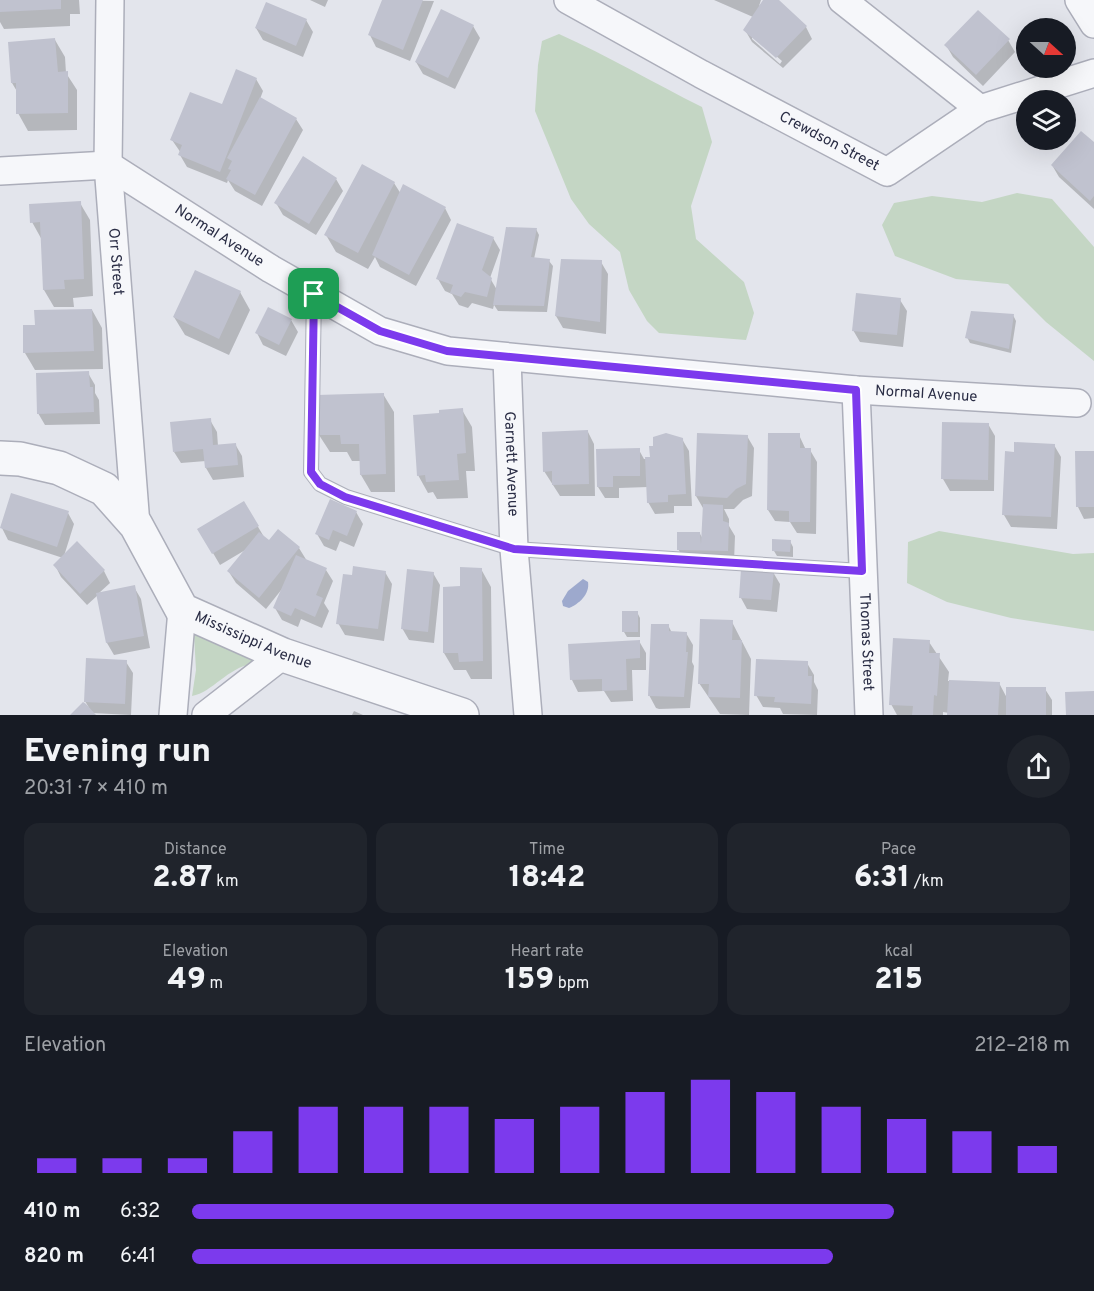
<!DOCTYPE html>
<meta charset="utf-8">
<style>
body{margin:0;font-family:Overpass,sans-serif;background:#20242c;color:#f1f3f6;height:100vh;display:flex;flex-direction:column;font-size:22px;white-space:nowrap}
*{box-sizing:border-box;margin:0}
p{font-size:20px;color:#9ea1a6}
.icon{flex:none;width:33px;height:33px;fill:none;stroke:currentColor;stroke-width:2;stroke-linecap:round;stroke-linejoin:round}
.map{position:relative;height:715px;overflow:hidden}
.side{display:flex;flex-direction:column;background:#171b24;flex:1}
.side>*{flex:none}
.needle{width:39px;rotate:111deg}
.buttons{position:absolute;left:1016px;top:18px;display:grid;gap:12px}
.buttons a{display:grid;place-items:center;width:60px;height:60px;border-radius:50%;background:#171b24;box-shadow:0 6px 24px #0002;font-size:30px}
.pin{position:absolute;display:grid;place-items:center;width:51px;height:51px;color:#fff;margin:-26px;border-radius:12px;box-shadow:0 3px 9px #0006}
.round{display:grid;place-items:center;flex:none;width:63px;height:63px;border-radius:32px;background:#20242c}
.overview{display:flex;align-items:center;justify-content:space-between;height:102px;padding:0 24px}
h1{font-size:33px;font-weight:800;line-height:45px}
.figures{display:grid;grid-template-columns:repeat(3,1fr);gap:9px;height:102px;padding:6px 24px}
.figures div{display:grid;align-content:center;border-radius:15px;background:#20242c;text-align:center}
.figures b{font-size:30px;font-weight:800}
.figures small{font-size:16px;font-weight:400}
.figures p{font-size:16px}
.chart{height:168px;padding:12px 24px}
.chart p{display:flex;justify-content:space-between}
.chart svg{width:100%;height:108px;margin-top:6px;stroke:#7c3aed;stroke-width:6}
ul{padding:0 24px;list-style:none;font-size:20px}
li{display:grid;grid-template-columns:96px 72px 1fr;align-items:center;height:45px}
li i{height:15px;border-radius:8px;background:#7c3aed}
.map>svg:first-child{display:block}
.green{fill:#c4d6c4}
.water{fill:#9da9cd}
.shadow{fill:#0003;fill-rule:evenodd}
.building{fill:#c0c2cf}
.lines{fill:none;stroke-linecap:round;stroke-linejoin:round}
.service-casing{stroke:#acaeba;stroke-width:16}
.minor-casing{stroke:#acaeba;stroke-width:30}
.tertiary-casing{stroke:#acaeba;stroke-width:36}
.service{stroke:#f6f7fa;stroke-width:14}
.minor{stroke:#f6f7fa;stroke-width:27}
.tertiary{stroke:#f6f7fa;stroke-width:33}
.route-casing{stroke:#fff;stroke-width:12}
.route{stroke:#7c3aed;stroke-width:8}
.labels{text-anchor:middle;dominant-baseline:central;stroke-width:5;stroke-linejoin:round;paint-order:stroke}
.street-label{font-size:15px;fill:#2a2d45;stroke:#f3f4f9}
</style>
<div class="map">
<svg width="1094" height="715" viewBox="0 0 1094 715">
<rect width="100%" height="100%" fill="#e3e5ec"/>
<path class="green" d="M 559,34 C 608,56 654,83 702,107 L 712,142 L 691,206 L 696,239 L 744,282 L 754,313 L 746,340 L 659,333 L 647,321 L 629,290 L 620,252 L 589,224 L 571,199 L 535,111 L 538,65 L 542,41 Z
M 1017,193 L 1052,199 L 1094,247 L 1094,361 L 1046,322 L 1008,284 L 956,279 L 895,256 L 882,225 L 894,203 L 932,196 L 982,202 Z
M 939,531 L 1073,554 L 1094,553 L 1094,631 L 1011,618 L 947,602 L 907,583 L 908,542 Z
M 198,632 L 252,655 L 252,664 C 227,668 213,692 192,696 L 196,670 L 194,635 Z"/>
<path class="water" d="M 583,579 L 588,582 C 590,594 579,604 569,608 L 563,606 L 562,601 L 568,591 Z"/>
<path class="shadow" d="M 0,0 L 79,0 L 80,14 L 70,14 L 70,26 L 4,29 L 0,22 Z
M 310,0 L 328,0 L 325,7 Z
M 384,0 L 434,1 L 410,61 L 376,47 L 370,35 Z
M 761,0 L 759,6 L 765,0 L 777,0 L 806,27 L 812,39 L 783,68 L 752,42 L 745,30 L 753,17 L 714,0 ZM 752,35 L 782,61 L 780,64 L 752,39 Z
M 306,20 L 313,32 L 303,57 L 263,40 L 256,28 Z
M 473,26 L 480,38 L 455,89 L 423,74 L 416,62 Z
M 55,40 L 65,57 L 66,73 L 77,90 L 77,130 L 28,131 L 18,113 L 18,93 L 12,83 Z
M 1008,40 L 1015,52 L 983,86 L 953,57 L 946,45 Z
M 256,79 L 263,91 L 260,99 L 296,119 L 303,130 L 262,206 L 235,191 L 228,180 L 227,183 L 187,167 L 180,155 L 181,153 L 172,140 L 223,106 Z
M 1094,145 L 1094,209 L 1059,177 L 1052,165 Z
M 336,179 L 343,191 L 316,235 L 283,215 L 276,203 Z
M 394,183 L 401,194 L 445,208 L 451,220 L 416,286 L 380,267 L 375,257 L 368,269 L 336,252 L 326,235 Z
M 80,203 L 90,220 L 93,296 L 73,298 L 74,307 L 54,307 L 44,290 L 42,240 L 32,222 Z
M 536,229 L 539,235 L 534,259 L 549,261 L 553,266 L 547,312 L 498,311 L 494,305 L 493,309 L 472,303 L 468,308 L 459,305 L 452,294 L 445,291 L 438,279 L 493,238 L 500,250 L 490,278 L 497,290 Z
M 601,262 L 608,274 L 606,334 L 563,328 L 556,316 Z
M 240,292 L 250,310 L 229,355 L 185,335 L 174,317 Z
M 900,300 L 907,311 L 903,347 L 860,342 L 853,330 Z
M 92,310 L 102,328 L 103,369 L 35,370 L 25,353 L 36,327 Z
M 1013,315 L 1016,321 L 1011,353 L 970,343 L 967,337 Z
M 291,320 L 298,332 L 286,356 L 263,345 L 257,333 Z
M 88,373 L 95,385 L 95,393 L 99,400 L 100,424 L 45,425 L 38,413 Z
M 383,394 L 394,412 L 395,492 L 371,492 L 361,475 L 361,461 L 352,461 L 347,452 L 330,452 L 319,435 Z
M 462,410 L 472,427 L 475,471 L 466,471 L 468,498 L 437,499 L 433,492 L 428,493 L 418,475 L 441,415 Z
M 210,420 L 217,432 L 218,446 L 235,444 L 242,456 L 244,477 L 213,480 L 206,468 L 206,461 L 181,463 L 174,452 Z
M 988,424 L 995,436 L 994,491 L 950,491 L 943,479 Z
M 588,432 L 594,444 L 595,496 L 560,496 L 544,471 Z
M 799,435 L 806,450 L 810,450 L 817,462 L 816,534 L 797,533 L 790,522 L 775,521 L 768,510 Z
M 747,436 L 754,448 L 752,496 L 743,500 L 734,509 L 724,509 L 729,519 L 729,526 L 735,536 L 734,562 L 709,561 L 705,554 L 682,555 L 678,549 L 700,534 L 703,539 L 703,508 L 696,496 Z
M 682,439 L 689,451 L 692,506 L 674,506 L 674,513 L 655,514 L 648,502 L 648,487 L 619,488 L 619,498 L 605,498 L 598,487 L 639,450 L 644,459 L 651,459 Z
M 1054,445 L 1061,457 L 1057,529 L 1011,527 L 1004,515 Z
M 1094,452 L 1094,518 L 1084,519 L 1078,507 Z
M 244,503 L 264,537 L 269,542 L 278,531 L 299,548 L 307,561 L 326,570 L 333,581 L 324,603 L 329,611 L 322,628 L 301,619 L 298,627 L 282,620 L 275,608 L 282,589 L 266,609 L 236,583 L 229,572 L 247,549 L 220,565 L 199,529 Z
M 356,512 L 363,524 L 354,547 L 340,541 L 336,551 L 324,546 L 317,534 Z
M 68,513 L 74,524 L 64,556 L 104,571 L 110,583 L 99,593 L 134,587 L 141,599 L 150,648 L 114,655 L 107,643 L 98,595 L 87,605 L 61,577 L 55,565 L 63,558 L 8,540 L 2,528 Z
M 790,541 L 793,547 L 793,557 L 777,556 L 774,551 Z
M 481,569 L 491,587 L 492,679 L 471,679 L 466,670 L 454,670 L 444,653 L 462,587 Z
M 385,572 L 392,584 L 384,641 L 345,635 L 338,623 Z
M 773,572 L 780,584 L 777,612 L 747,609 L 741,598 Z
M 433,573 L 440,585 L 434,643 L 409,640 L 402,628 Z
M 637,612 L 640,618 L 640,637 L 627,637 L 624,632 Z
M 732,622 L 751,659 L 749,715 L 720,714 L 699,683 Z
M 668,625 L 672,633 L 686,633 L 693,645 L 692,662 L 694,666 L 690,708 L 659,709 L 656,708 L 649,695 Z
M 639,641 L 646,653 L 646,670 L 632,670 L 633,701 L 611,702 L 604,691 L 578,692 L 572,680 L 570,646 Z
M 929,642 L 949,672 L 948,681 L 999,683 L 1007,698 L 1045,689 L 1052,700 L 1052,715 L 948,715 L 949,713 L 943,712 L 943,715 L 897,715 L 891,704 Z
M 126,662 L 133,673 L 131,715 L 92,713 L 85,701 Z
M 807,663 L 814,675 L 814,682 L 818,690 L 817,715 L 783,714 L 780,708 L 763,707 L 756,695 Z
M 354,711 L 363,715 L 352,715 Z"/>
<path class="building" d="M 0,0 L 61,0 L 61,9 L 0,12 Z
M 382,0 L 423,0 L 403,50 L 368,35 Z
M 763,0 L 779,0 L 807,26 L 776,58 L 743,30 Z
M 266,2 L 307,19 L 296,46 L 255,28 Z
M 441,9 L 474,25 L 448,78 L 415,62 Z
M 978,10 L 1010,39 L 976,75 L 944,45 Z
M 55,38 L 58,72 L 68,71 L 68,113 L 16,114 L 16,83 L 11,83 L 8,42 Z
M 236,69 L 257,78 L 220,172 L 178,155 L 182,145 L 170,140 L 190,92 L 222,104 Z
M 260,97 L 297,118 L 255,195 L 226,179 L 231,170 L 228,169 L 232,161 L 227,158 Z
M 1081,131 L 1094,142 L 1094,196 L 1090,201 L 1051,165 Z
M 303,156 L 337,178 L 309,224 L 274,203 Z
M 362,164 L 395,182 L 358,253 L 324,235 Z
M 403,184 L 446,207 L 409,275 L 372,255 Z
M 81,201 L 84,279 L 64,280 L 65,289 L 43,290 L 40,222 L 30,223 L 29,204 Z
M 457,223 L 494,237 L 482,270 L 492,278 L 487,297 L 465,292 L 461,297 L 450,293 L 453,285 L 436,279 Z
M 506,227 L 537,228 L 531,257 L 550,259 L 544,306 L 493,305 Z
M 561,259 L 602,260 L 600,322 L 555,316 Z
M 195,270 L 241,291 L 219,339 L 173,317 Z
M 856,293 L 901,298 L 897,335 L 852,331 Z
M 268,307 L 292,319 L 279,345 L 255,333 Z
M 92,309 L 94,351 L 23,353 L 23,325 L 35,325 L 34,310 Z
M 971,311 L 1014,314 L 1009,349 L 965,338 Z
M 89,371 L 90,387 L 93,387 L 94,412 L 37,414 L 36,373 Z
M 384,393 L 386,474 L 360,475 L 359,444 L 341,444 L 340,435 L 318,435 L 317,395 Z
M 463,408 L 466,453 L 457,454 L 459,480 L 426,482 L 425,475 L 417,476 L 413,415 L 439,413 L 439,410 Z
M 211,418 L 213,445 L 236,443 L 238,465 L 205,468 L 203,449 L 173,452 L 170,422 Z
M 942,422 L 989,423 L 988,480 L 941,479 Z
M 588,430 L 589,484 L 552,485 L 552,471 L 543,472 L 542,432 Z
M 666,433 L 683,438 L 686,494 L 668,495 L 668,502 L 647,503 L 645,457 L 650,457 L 649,446 L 653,446 L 653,437 Z
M 697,433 L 748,435 L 746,484 L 736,489 L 727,498 L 695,496 Z
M 768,433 L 800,433 L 800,448 L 811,448 L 810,522 L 789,522 L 789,511 L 767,510 Z
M 1014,442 L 1055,444 L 1051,517 L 1002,515 L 1005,451 L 1014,452 Z
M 640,448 L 640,476 L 613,476 L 613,487 L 597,487 L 596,449 Z
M 1075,451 L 1094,451 L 1094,507 L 1076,507 Z
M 11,493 L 69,511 L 57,547 L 0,528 Z
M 330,499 L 357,511 L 347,536 L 333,530 L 329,540 L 315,534 Z
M 244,501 L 259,526 L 212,554 L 197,529 Z
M 703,504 L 723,505 L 723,521 L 729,523 L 728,551 L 677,550 L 677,532 L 700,532 L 701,544 Z
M 278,529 L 300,547 L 259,598 L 227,571 L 259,532 L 269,540 Z
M 772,539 L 791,540 L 790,552 L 772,551 Z
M 77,541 L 105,570 L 80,594 L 53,565 Z
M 296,555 L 327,568 L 316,595 L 323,598 L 315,617 L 295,608 L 291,616 L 273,608 Z
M 353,566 L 386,571 L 378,629 L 336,624 L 343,574 L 352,575 Z
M 460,567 L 482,568 L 483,661 L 459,662 L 458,653 L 443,653 L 443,587 L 460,586 Z
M 407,569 L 434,572 L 428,632 L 401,629 Z
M 741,569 L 774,571 L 771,600 L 739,598 Z
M 135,585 L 144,636 L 106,643 L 96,593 Z
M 622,611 L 638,611 L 638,632 L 622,632 Z
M 700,619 L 733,620 L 732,640 L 742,640 L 740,698 L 708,697 L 709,684 L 698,684 Z
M 651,624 L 669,624 L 669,631 L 687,632 L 686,652 L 688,652 L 684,697 L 648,696 Z
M 893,638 L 930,640 L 929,653 L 940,653 L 937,696 L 934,695 L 933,715 L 912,715 L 913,706 L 889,705 Z
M 640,640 L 640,658 L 626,659 L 627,690 L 602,691 L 602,679 L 570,680 L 568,644 Z
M 86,658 L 127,660 L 125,704 L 84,702 Z
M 756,659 L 808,661 L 808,676 L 812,676 L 811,704 L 774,702 L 775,697 L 754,696 Z
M 949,680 L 1000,682 L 998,715 L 947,715 Z
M 1006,687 L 1046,687 L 1046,715 L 1006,715 Z
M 1094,691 L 1094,715 L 1066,715 L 1065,692 Z
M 83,702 L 86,704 L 96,715 L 70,715 Z"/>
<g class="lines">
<g class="service-casing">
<path id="service" d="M 314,294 L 311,472 L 320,484 L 346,497 L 514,549 L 862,571"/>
</g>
<g class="minor-casing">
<g id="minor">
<path id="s1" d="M 110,0 L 108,165 L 136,525"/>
<path id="s2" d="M 568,0 L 701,74 L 887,172 L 980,109 L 1094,73"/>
<path d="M 842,0 L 980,109"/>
<path d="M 1079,0 L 1094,24"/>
<path id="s3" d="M 0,171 L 108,165 L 271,269 L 380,331 L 448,351 L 856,390 L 1077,403"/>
<path id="s4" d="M 507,358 L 514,549 L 528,715"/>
<path id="s5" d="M 856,390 L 869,715"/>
<path d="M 173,715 L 182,610"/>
<path d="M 206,715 L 283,655"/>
</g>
</g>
<g class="tertiary-casing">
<g id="tertiary">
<path id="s6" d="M 0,458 L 20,459 L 59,468 L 104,489 L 136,525 L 182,610 L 283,655 L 462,715"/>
</g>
</g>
<use href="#service" class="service"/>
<use href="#minor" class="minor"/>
<use href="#tertiary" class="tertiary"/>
</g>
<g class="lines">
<g class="route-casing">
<path id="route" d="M 314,294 L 380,331 L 447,351 L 856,390 L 862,571 L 514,549 L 345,497 L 320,484 L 311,472 Z"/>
</g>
<use href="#route" class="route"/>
</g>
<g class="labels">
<g class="street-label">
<text stroke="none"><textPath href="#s2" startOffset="297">Crewdson Street</textPath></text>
<text stroke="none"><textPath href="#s3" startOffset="240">Normal Avenue</textPath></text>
<text stroke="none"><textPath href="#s1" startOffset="262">Orr Street</textPath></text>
<text stroke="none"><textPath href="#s3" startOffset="978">Normal Avenue</textPath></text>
<text stroke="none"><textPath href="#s4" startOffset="106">Garnett Avenue</textPath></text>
<text stroke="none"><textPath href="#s6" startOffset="332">Mississippi Avenue</textPath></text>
<text stroke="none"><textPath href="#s5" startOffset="252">Thomas Street</textPath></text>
</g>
</g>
</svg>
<div class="buttons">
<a><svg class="needle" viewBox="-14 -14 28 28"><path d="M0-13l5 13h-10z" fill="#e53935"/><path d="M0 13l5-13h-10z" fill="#9ea1a6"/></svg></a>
<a><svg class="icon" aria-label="layers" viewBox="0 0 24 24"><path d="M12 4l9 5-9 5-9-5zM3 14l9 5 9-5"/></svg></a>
</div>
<div class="pin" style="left:314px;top:294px;background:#1e9e55"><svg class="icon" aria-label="arrive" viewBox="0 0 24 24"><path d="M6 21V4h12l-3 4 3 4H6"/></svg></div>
</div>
<section class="side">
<div class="overview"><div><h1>Evening run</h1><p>20:31 · 7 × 410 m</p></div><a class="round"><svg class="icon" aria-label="share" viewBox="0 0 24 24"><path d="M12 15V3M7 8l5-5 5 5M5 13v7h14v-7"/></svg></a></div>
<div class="figures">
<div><p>Distance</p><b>2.87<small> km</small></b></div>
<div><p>Time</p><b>18:42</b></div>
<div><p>Pace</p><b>6:31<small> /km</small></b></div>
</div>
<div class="figures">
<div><p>Elevation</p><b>49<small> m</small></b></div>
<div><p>Heart rate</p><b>159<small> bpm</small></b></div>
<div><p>kcal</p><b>215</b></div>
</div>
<div class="chart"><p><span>Elevation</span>212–218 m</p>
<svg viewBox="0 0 160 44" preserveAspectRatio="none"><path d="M5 44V38M15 44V38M25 44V38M35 44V27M45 44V17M55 44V17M65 44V17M75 44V22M85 44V17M95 44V11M105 44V6M115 44V11M125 44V17M135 44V22M145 44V27M155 44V33"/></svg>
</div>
<ul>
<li><b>410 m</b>6:32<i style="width:80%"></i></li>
<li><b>820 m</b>6:41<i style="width:73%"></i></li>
</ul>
</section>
